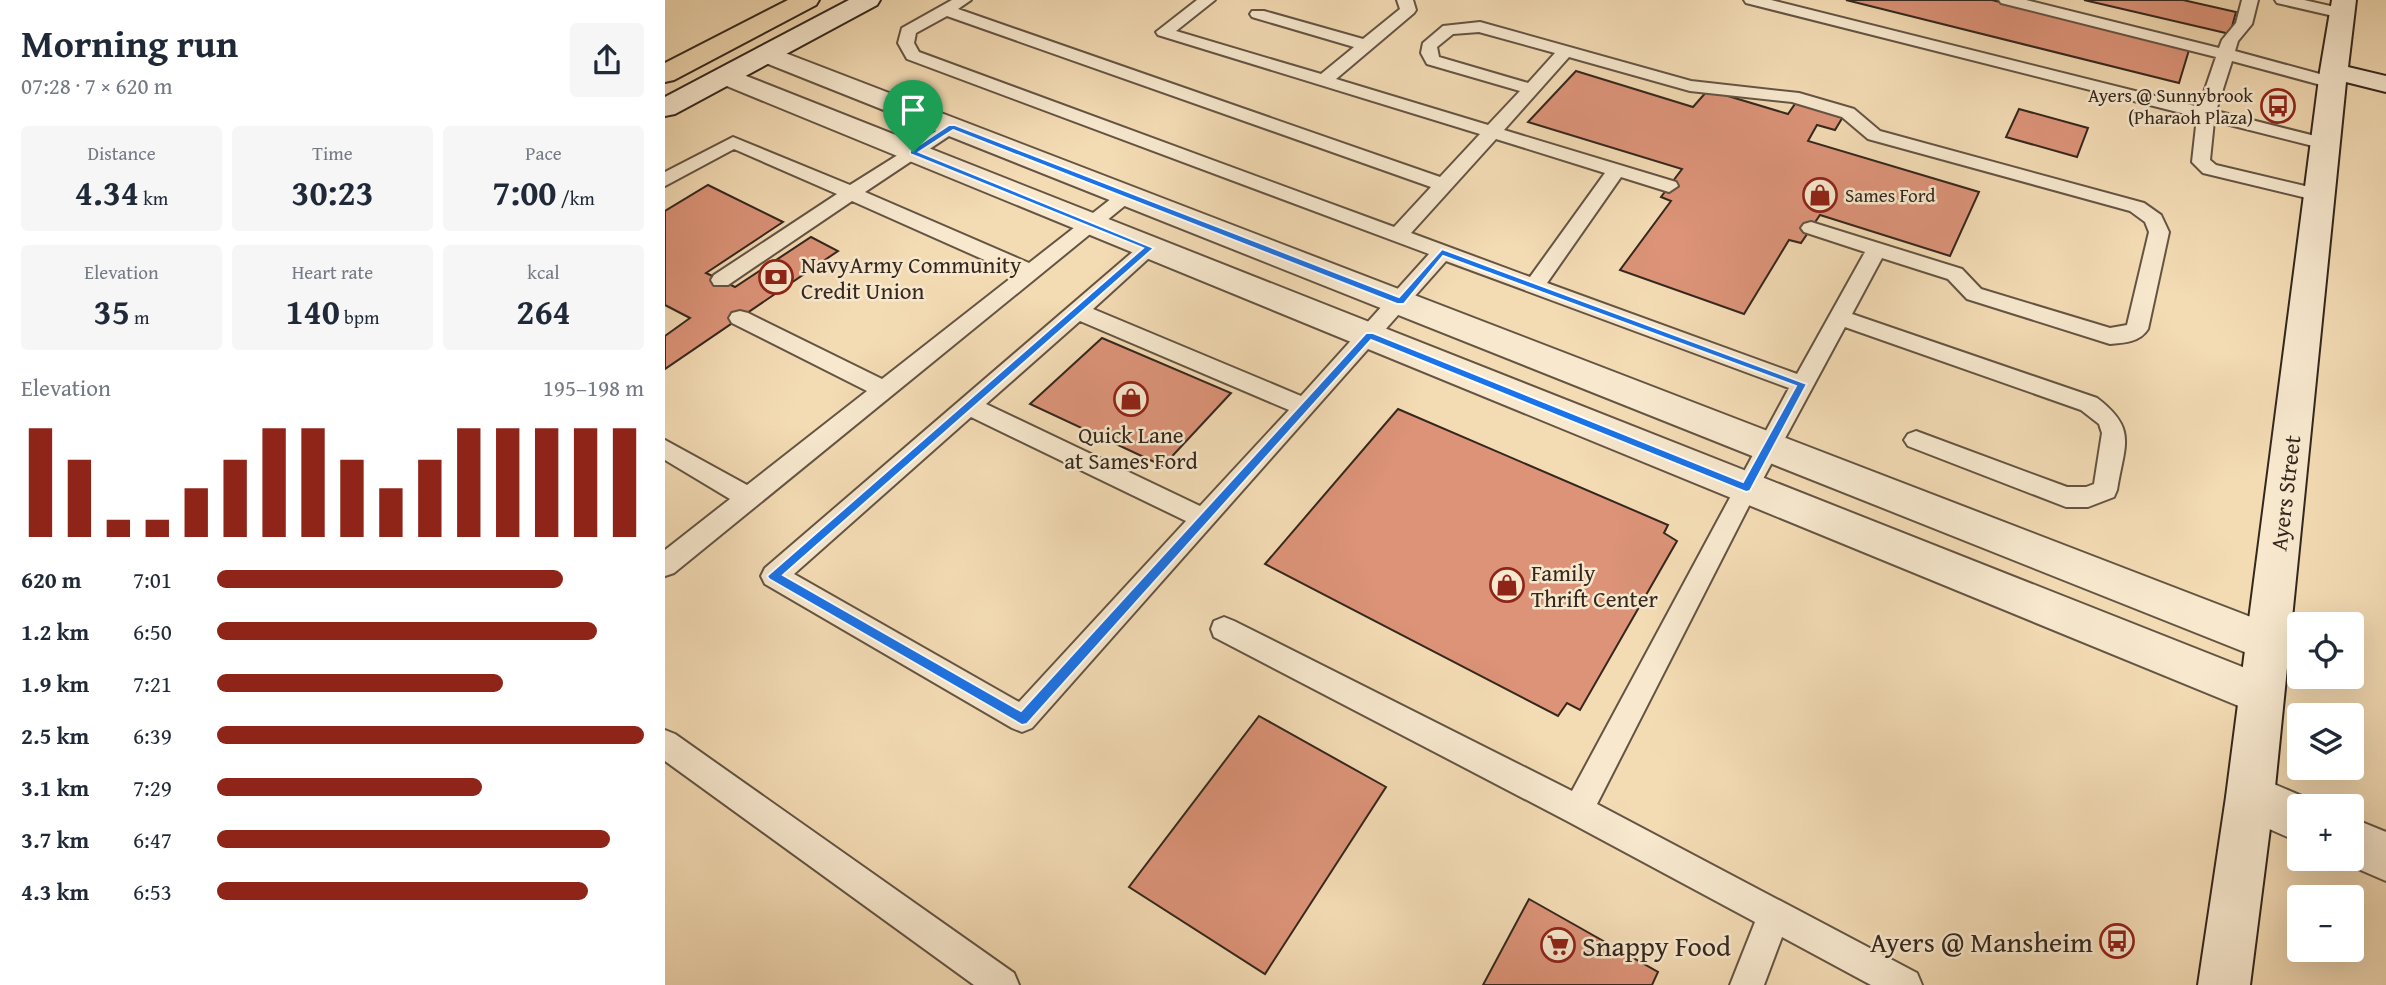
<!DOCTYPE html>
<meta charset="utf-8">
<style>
body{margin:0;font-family:"Gentium Book Plus",serif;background:#f6f6f7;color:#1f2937;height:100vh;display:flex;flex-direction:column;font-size:26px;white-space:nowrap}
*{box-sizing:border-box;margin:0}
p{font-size:23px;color:#747a83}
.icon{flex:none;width:38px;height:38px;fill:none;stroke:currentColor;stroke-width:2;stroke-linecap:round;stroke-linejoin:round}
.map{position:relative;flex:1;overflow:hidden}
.details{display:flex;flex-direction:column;background:#fff;width:665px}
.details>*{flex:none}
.controls{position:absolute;left:1622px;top:612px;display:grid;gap:14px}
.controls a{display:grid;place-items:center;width:77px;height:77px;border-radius:7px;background:#fff;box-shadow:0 7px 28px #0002;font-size:35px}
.pin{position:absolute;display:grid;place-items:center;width:60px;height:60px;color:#fff;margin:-72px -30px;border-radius:50% 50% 50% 0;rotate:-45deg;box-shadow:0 0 7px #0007}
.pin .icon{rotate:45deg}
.round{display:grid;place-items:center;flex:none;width:74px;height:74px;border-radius:7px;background:#f6f6f7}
.head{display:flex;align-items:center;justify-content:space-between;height:119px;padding:0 21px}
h1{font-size:38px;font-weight:700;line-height:52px}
.stats{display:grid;grid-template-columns:repeat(3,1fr);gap:10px;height:119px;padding:7px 21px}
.stats div{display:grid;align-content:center;border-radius:7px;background:#f6f6f7;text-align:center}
.stats b{font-size:35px;font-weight:700}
.stats small{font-size:19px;font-weight:400}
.stats p{font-size:19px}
.chart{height:196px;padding:14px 21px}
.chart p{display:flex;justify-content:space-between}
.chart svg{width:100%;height:126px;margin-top:7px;stroke:#8f2418;stroke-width:6}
ul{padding:0 21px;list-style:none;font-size:23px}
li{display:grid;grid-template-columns:112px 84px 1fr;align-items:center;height:52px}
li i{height:18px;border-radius:9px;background:#8f2418}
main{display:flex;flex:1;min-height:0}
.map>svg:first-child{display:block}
.building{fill:#dc9378;stroke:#34271d;stroke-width:2}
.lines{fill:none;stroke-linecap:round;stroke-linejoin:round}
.lane-casing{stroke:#645443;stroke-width:4}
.street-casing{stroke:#645443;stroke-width:4}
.secondary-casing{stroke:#34271d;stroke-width:4}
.highway-casing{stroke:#34271d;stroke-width:4}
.lane{fill:#f7e8ce;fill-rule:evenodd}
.street{fill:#f7e8ce;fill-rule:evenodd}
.secondary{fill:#f7e8ce;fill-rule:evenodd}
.highway{fill:#f3dbb4;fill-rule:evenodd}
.route{fill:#1a73e8;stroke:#fff;stroke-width:2;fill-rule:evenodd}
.labels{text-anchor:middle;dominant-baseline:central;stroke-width:5;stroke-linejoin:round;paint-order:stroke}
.far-poi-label{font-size:19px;fill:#34271d;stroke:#f7e8ce;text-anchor:end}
.poi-label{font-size:23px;fill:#34271d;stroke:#f7e8ce;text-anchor:start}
.street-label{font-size:23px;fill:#34271d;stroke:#f7e8ce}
.near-poi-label{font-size:28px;fill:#34271d;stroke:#f7e8ce;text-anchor:end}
</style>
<main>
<section class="details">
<div class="head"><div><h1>Morning run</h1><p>07:28 · 7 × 620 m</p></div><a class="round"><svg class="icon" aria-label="share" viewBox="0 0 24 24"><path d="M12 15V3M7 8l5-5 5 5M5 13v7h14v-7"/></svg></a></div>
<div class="stats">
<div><p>Distance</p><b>4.34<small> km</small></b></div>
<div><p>Time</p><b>30:23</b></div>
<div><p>Pace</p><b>7:00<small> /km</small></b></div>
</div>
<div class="stats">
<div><p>Elevation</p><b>35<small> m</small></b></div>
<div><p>Heart rate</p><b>140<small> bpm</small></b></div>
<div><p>kcal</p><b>264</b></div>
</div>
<div class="chart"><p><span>Elevation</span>195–198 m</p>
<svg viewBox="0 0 160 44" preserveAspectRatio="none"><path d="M5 44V6M15 44V17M25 44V38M35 44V38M45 44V27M55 44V17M65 44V6M75 44V6M85 44V17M95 44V27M105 44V17M115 44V6M125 44V6M135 44V6M145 44V6M155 44V6"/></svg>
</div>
<ul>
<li><b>620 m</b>7:01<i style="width:81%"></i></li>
<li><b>1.2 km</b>6:50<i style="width:89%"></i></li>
<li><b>1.9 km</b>7:21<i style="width:67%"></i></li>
<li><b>2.5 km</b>6:39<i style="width:100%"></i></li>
<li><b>3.1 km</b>7:29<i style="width:62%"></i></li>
<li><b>3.7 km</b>6:47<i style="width:92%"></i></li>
<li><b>4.3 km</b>6:53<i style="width:87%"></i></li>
</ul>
</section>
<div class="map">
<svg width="1721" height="985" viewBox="0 0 1721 985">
<rect width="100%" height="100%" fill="#f3dbb4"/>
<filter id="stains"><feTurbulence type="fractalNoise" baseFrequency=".00286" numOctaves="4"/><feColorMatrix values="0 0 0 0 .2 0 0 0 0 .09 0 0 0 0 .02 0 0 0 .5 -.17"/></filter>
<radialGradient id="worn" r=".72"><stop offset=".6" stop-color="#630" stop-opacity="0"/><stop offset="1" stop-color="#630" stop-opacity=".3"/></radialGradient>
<path class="building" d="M 1181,0 L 1327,0 L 1524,50 L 1514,83 Z
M 1419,0 L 1518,0 L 1571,12 L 1565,34 Z
M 911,71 L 1028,107 L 1043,90 L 1123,114 L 1132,101 L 1179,115 L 1170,130 L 1152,125 L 1143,141 L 1314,192 L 1285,256 L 1155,215 L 1136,243 L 1124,240 L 1079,314 L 955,270 L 1006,201 L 996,197 L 1017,169 L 863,122 Z
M 1354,109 L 1423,128 L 1412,157 L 1341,137 Z
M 43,185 L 118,222 L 41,273 L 56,280 L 70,287 L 146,237 L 173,251 L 0,369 L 0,336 L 25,318 L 0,305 L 0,211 Z
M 437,338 L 566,393 L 498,466 L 365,404 Z
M 733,409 L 1003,525 L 999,533 L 1012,541 L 915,710 L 902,703 L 893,716 L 600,564 Z
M 594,716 L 721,787 L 600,974 L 464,887 Z
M 864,899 L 993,972 L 987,985 L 818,985 Z"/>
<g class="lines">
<g class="lane-casing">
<path id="lane" d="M 287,0 L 306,0 L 293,9 L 775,177 L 815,134 L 493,35 L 491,32 L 532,0 L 550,0 L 511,31 L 656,74 L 689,47 L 587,17 L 585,14 L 587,11 L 599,11 L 698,39 L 735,9 L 732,0 L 748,0 L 751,10 L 749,13 L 671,79 L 823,125 L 855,91 L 762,64 L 756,53 L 758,43 L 778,26 L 815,22 L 1026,81 L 1134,93 L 1189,109 L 1215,131 L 1479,203 L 1496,215 L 1504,232 L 1483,329 C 1475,342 1459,343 1445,344 L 1302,299 L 1283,279 L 1217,258 L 1187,314 L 1432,398 C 1473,429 1459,445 1452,490 L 1449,497 L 1423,507 L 1401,507 L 1243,446 L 1239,440 L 1243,434 L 1251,431 L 1402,487 L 1421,487 L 1429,484 L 1437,433 L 1434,424 L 1416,410 L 1180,327 L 1091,492 L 932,804 L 1252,973 L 1257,985 L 1206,985 L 1117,937 L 1099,985 L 1065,985 L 1090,922 L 902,821 L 549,637 L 546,629 L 549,621 L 559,617 L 569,621 L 907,791 L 1124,388 L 781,261 L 367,728 L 357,732 L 347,728 L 100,584 L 96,576 L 100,568 L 478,243 L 492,243 L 495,248 L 428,309 L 636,396 L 764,254 L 242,59 L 233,43 L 237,28 ZM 282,16 L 766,187 L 729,227 L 254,52 L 249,43 L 251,33 ZM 814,32 L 890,53 L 863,83 L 774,57 L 772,47 L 788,34 ZM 904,57 L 1025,91 L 1127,102 L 1177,117 L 1203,139 L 1465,211 L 1480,222 L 1484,232 L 1462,325 L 1445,328 L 1316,289 L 1297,269 L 1146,222 L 1139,224 L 1136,228 L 1139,232 L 1200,252 L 1132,374 L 882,283 L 956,177 L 1004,192 L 1013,186 L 1011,182 L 839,130 ZM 831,139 L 940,173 L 865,277 L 746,233 ZM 415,321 L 624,410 L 535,506 L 321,404 ZM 306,417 L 521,521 L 354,702 L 129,574 Z
M 1079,0 L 1106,0 L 1534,107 L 1551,57 L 1336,3 L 1334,0 L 1361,0 L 1554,48 L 1557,40 L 1571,23 L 1577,0 L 1593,0 L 1587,24 L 1573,41 L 1570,51 L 1673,79 L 1676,83 L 1667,88 L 1567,61 L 1551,111 L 1666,140 L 1669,144 L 1660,149 L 1549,121 L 1545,160 L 1551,165 L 1661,191 L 1664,195 L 1661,199 L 1654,201 L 1538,173 L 1527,162 L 1532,117 L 1081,3 Z
M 1610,0 L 1639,0 L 1683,10 L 1685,13 L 1677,18 L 1612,3 Z
M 287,121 L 293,122 L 296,126 L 293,130 L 200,192 L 364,263 L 456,191 L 470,191 L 473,195 L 9,573 L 0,576 L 0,550 L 65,499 L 0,460 L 0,440 L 82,485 L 202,391 L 67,323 L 64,318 L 67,313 L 75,311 L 83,313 L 217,379 L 351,274 L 187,201 L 63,285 L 49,285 L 46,280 L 49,275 L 172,194 L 69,149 L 0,186 L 0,172 L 68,137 L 185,185 Z
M 0,730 L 10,734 L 349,973 L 354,985 L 309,985 L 0,761 Z"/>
</g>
<g class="street-casing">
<path id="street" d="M 102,46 L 1617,629 L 1623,642 L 1617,655 L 1602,661 L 1587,655 L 93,60 L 89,54 L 93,48 Z
M 61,68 L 1613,681 L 1619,695 L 1613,709 L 1597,715 L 1581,709 L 52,82 L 48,76 L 52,70 Z
M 1585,774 L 1651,802 L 1653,807 L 1634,807 L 1634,842 L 1568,813 L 1561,797 L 1568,781 Z
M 1687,818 L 1721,832 L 1721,881 L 1670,859 L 1687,859 Z"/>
</g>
<g class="secondary-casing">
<path id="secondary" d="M 184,0 L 215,0 L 212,5 L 10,114 L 0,116 L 0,97 Z
M 1667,0 L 1691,0 L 1683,67 L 1721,76 L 1721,92 L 1681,82 L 1609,797 L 1585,985 L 1533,985 L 1561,797 L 1655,71 Z"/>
</g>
<g class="highway-casing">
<path id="highway" d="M 123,0 L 154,0 L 151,5 L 9,80 L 0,82 L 0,63 Z"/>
</g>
<use href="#lane" class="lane"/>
<use href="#street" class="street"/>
<use href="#secondary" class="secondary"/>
<use href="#highway" class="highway"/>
</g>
<path class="route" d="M 284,125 L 290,125 L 734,297 L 777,249 L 1142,384 L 1085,491 L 1081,492 L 706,340 L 362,724 L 357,725 L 104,579 L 102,576 L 478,248 L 245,154 L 245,151 ZM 288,130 L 732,304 L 739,304 L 778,256 L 1131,386 L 1078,482 L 708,333 L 701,333 L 356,711 L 118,575 L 489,248 L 254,152 Z"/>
<defs>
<g id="bus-ring" transform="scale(1.75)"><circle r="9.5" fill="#f7e8ce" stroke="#8f2418" stroke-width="1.5"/><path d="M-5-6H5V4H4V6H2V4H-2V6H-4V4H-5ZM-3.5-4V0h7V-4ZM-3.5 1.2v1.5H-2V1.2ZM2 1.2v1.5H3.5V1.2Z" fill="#8f2418"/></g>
<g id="shop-ring" transform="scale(1.75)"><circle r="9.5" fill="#f7e8ce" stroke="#8f2418" stroke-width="1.5"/><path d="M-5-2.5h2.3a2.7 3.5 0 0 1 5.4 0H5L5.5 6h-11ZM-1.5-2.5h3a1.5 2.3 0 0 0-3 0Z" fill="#8f2418"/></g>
<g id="bank-ring" transform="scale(1.75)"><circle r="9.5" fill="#f7e8ce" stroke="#8f2418" stroke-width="1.5"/><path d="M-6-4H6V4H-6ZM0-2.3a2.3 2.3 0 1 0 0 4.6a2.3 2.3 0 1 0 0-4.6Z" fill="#8f2418"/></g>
<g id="supermarket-ring" transform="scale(1.75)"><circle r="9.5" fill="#f7e8ce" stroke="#8f2418" stroke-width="1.5"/><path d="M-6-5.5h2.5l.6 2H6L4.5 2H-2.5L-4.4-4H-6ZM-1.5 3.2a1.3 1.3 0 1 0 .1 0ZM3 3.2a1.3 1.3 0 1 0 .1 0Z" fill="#8f2418"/></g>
</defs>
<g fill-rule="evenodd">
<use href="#bus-ring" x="1613" y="106"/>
<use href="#shop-ring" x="1155" y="195"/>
<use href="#bank-ring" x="111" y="277"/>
<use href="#shop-ring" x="466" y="399"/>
<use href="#shop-ring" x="842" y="585"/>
<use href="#bus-ring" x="1452" y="941"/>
<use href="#supermarket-ring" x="893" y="945"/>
</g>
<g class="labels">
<g class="far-poi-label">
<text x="1588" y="95">Ayers @ Sunnybrook<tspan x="1588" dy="22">(Pharaoh Plaza)</tspan></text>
<text x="1180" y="195" text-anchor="start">Sames Ford</text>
</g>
<g class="poi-label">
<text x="136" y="264">NavyArmy Community<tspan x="136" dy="26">Credit Union</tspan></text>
<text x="466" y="434" text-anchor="middle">Quick Lane<tspan x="466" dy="26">at Sames Ford</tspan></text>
<text x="866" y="572">Family<tspan x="866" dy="26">Thrift Center</tspan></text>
</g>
<g class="street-label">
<text transform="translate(1620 493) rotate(-83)">Ayers Street</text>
</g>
<g class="near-poi-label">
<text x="1428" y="941">Ayers @ Mansheim</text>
<text x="917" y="945" text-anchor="start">Snappy Food</text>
</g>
</g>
<rect width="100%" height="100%" filter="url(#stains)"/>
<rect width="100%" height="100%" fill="url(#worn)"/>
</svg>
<div class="controls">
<a><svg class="icon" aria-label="locate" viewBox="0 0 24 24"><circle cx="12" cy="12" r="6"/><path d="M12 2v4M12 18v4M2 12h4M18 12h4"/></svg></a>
<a><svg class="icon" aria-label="layers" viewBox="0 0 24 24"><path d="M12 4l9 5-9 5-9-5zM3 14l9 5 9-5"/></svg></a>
<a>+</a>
<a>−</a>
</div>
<div class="pin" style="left:248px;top:152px;background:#1e9e55"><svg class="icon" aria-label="arrive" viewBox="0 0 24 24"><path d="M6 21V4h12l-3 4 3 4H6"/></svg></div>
</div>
</main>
